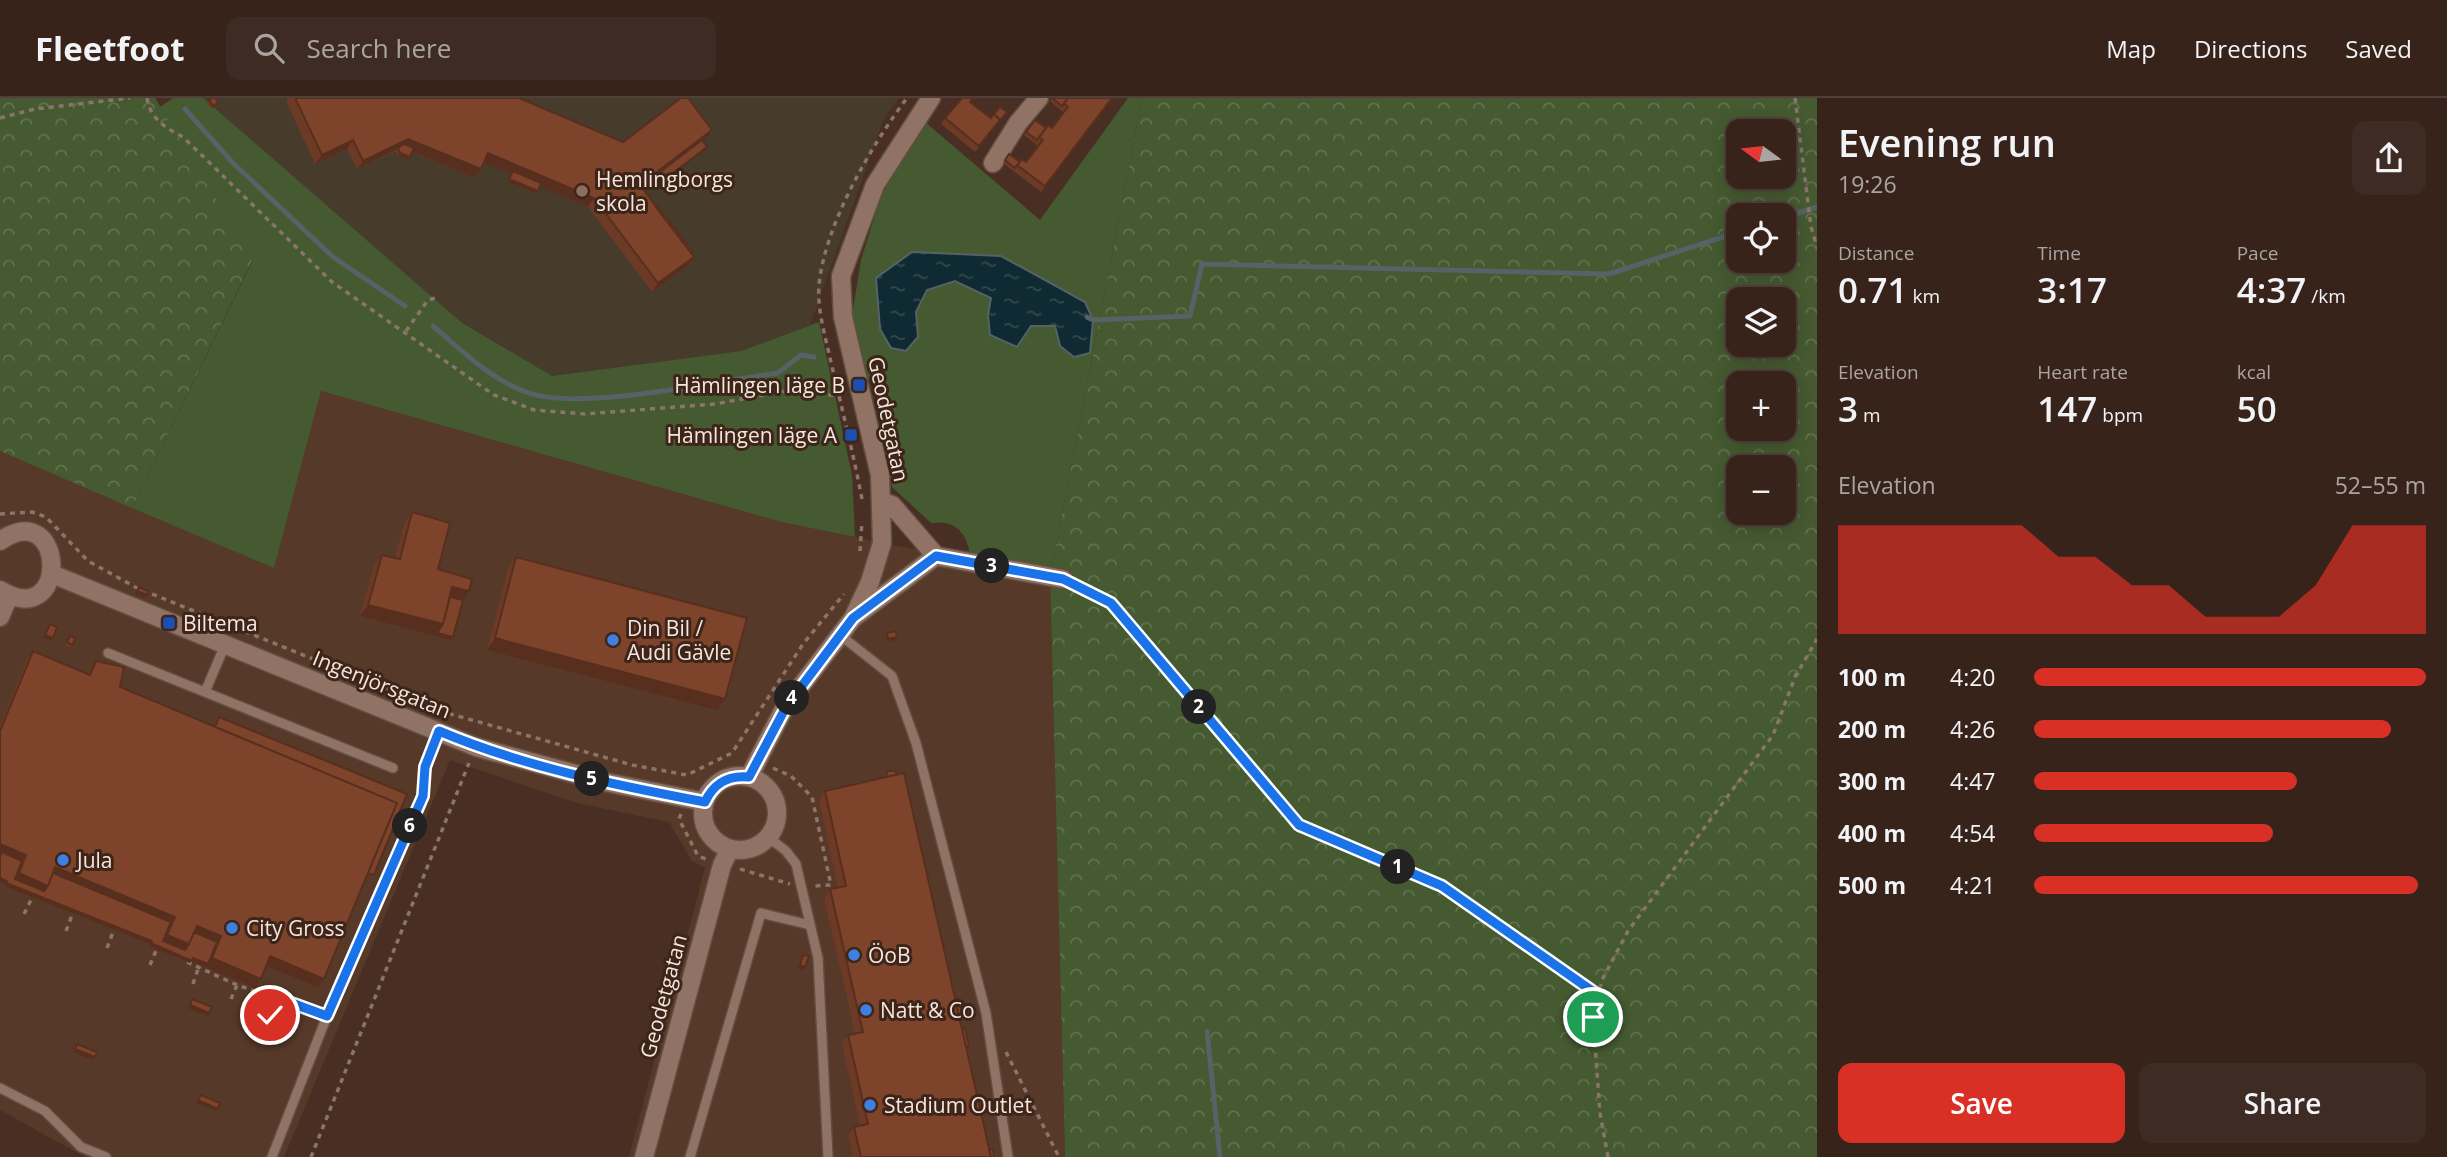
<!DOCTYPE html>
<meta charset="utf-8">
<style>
body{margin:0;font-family:"Open Sans",sans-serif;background:#3e2b23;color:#f1f3f6;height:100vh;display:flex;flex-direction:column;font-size:26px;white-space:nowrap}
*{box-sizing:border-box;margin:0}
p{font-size:23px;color:#aaa4a2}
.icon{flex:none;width:38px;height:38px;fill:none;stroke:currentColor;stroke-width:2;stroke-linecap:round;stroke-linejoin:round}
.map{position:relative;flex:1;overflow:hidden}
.sheet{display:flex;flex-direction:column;background:#37231a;width:630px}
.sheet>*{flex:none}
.needle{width:46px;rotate:285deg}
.tools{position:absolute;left:1726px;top:21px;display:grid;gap:14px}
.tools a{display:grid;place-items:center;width:70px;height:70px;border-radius:14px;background:#37231a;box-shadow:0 4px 18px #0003,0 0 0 2px #514039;font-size:35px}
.pin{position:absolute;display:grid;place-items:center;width:60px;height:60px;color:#fff;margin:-30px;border:4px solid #fff;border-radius:50%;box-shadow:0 2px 7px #0007}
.km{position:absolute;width:35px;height:35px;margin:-18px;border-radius:50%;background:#222;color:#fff;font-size:19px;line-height:35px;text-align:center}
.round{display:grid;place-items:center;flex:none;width:74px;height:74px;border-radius:14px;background:#3e2b23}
.headline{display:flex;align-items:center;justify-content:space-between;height:119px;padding:0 21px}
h1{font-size:38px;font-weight:600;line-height:52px}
.stats{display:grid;grid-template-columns:repeat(3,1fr);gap:10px;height:119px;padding:7px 21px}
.stats div{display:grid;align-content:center}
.stats b{font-size:35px;font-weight:600}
.stats small{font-size:19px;font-weight:400}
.stats p{font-size:19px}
.chart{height:196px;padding:14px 21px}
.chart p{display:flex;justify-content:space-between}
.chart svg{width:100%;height:126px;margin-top:7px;fill:#d93025;opacity:.7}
.cta{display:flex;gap:14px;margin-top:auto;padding:14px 21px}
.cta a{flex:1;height:80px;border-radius:14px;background:#d93025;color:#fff;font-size:28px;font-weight:600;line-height:80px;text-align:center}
.cta a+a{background:#3e2b23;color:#f1f3f6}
ul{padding:0 21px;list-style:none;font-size:23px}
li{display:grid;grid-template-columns:112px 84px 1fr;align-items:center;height:52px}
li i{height:18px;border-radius:9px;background:#d93025}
header{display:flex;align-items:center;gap:42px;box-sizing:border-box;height:98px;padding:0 35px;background:#37231a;border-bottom:2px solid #514039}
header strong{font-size:33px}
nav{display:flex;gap:38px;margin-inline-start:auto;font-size:24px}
.search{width:490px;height:63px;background:#3e2b23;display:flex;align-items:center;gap:18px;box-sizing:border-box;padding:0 24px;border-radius:14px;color:#aaa4a2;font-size:26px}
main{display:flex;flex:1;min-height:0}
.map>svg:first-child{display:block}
.built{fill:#573929}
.education{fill:#473c2c}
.grass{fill:#455a31;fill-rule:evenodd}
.forest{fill:url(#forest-crowns);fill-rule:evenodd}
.water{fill:url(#water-ripples);stroke:#556266;stroke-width:2}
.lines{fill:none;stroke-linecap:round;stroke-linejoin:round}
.stream{stroke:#556266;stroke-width:5}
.lane-casing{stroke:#624d42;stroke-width:12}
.street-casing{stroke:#624d42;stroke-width:21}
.path{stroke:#8b7469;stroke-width:3.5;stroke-dasharray:5 5;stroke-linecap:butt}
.lane{stroke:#907365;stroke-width:9}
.street{stroke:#907365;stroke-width:18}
.wall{fill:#6c3a25}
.shaded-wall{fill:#582f1e}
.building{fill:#7e432b;stroke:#582f1e;stroke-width:2}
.route-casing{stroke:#fff;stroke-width:14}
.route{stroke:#1a73e8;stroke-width:9}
.education-dot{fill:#8d6e63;stroke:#3e2519;stroke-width:2.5}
.transit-dot{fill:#1a4fb4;stroke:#3e2519;stroke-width:2.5}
.shop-dot{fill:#3f7fe0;stroke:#3e2519;stroke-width:2.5}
.labels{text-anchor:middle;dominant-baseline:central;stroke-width:6;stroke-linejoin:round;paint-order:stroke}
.poi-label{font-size:21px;fill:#f6e5dd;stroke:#3e2519;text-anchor:start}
.street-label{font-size:21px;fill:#f6e5dd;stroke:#3e2519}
</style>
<header>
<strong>Fleetfoot</strong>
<div class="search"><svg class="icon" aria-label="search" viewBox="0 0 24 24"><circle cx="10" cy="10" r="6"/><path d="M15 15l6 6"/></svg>Search here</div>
<nav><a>Map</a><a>Directions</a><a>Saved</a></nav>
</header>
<main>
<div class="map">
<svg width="1817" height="1059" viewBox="0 0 1817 1059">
<defs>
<pattern id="forest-crowns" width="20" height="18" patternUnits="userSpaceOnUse" patternTransform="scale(1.75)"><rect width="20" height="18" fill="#455a31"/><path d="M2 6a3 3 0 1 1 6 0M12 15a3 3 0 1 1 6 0" fill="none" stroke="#60724e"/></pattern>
<pattern id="water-ripples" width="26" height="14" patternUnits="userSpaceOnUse" patternTransform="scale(1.75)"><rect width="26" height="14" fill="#102a33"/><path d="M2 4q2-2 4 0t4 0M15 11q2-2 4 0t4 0" fill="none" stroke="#334950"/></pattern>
</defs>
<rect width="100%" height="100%" fill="#492f23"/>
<path class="built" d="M 321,293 L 781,424 L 1050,479 L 1065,1059 L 629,1059 L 705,770 L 692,763 L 669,724 L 577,705 L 450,662 L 284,1059 L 85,1059 L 0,1012 L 0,353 L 274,470 Z"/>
<path class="education" d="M 203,0 L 899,0 L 884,20 L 810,227 L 741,253 L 552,278 L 465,228 L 389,165 Z"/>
<path class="grass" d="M 173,0 L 203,0 L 462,225 L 552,278 L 741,253 L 819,224 L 852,377 L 855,439 L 781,424 L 321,293 L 274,470 L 132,410 L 253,162 L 160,9 Z
M 1128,0 L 1142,0 L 1050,479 L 972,465 C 968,439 960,421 931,425 L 892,389 L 873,281 L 864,285 L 852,218 L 861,162 L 881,98 L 925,24 L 1040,122 ZM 912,154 L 1093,222 L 1090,255 L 1073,259 L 1060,248 L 1056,228 L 1031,227 L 988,217 L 992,200 L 955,183 L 927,192 L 916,214 L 918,239 Z"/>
<path class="forest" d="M 0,0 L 155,0 L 253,161 L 132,410 L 0,353 Z
M 1142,0 L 1817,0 L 1817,1059 L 1065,1059 L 1050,479 ZM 1738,33 L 1783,33 L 1783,79 L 1738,79 ZM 1738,117 L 1783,117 L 1783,163 L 1738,163 ZM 1738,201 L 1783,201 L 1783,247 L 1738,247 ZM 1738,285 L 1783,285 L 1783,331 L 1738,331 ZM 1738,369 L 1783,369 L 1783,415 L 1738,415 Z"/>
<path class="water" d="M 912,154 L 1001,158 L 1085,204 L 1093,222 L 1090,255 L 1074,259 L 1060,248 L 1055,228 L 1031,228 L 1017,249 L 990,237 L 988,217 L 991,200 L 955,183 L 927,192 L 916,214 L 918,239 L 906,253 L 891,250 L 880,231 L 876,180 Z"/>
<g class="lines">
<path class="stream" d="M 185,11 L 232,64 L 333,159 L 405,208
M 1783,120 L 1817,109
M 1087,219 L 1093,222 L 1190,218 L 1202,166 L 1609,176 L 1738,134
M 433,228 C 463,254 491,282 529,295 C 582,313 718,283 778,275 L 801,257 L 814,259
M 1207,933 L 1220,1059"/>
<g class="lane-casing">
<path id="lane" d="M 840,537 L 892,578 L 916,645 L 986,915 L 1008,1059
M 108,555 L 393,670
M 205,594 L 225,547
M 768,739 L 786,753 L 796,766 L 818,860 L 828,1059
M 0,990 L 45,1013 L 81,1049 L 106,1059
M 272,1059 L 327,918 L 423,698 L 425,669 L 439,633
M 690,1059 L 761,815 L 810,827"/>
</g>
<g class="street-casing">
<path id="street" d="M 993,65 L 1018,25 L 1039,0
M 883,404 L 892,407 L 936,458
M 0,443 C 66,397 71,535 0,492
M 52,476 L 476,649 L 605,684 L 705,704
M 0,519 L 9,498
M 853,520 L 936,458 L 1063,481
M703 715a37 37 0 1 1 74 0a37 37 0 1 1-74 0Z
M 749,679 L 785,609 L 853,520 L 870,484 L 882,445 L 880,377 L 843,219 L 841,178 L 875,87 L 931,0
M 644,1059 L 722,767 L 730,751"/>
</g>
<path class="path" d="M 147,0 C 150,21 166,30 183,39 L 332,184 L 494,297 L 534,312 L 585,316 L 715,306 L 791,292 L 839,298
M 1795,0 L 1811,129 L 1817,149
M 0,20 L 35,11 L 130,0
M 406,233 L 428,202 L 439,199
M 862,401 C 853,354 841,307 830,260 C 825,237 817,211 819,187 C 825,126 871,48 907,0
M 0,416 L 32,414 L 46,419 L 88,463 L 137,490 L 447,615 L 632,667 L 687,677 L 732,655 L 803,546 L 844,496
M 860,453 L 862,423
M 1076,488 L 1111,505 L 1299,727 L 1442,788 L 1598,897
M 773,670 L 791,678 L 812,699 L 831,787 L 814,788
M 681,716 L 679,721 L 698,758 L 706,761
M 740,771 L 790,786
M 24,816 L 34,796
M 66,833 L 74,812
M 107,850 L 115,829
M 187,864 L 237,887 L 317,914
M 150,867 L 157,850
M 193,886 L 198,871
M 231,901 L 237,887
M 270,917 L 277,900
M 1006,954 L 1059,1059
M 311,1059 L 469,665
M 1608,1059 L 1600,1015 L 1593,919 L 1602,882 L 1628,833 L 1773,637 L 1795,579 L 1817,541"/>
<use href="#lane" class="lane"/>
<use href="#street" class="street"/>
</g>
<path class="wall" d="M 288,0 L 519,0 L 623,44 L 706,41 L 703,43 L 705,52 L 659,87 L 654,80 L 642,89 L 694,159 L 688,168 L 652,194 L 588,109 L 540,88 L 536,96 L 507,84 L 511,76 L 483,64 L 474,80 L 412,54 L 408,62 L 398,58 L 396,53 L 357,71 L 347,51 L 315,66 L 286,3 Z
M 974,0 L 970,4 L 991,20 L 1007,14 L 975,54 L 941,26 L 945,20 Z
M 1052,0 L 1113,0 L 1041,94 L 1003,65 L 1009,56 L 1020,64 L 1026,64 L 1038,48 L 1024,37 L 1035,22 L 1046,30 L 1052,30 L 1064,15 L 1050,3 Z
M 209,2 L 216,7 L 211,11 L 207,5 Z
M 412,414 L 438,471 L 463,502 L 451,542 L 360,518 L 374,468 L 382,457 L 395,460 L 404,426 Z
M 516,459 L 717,612 L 487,552 L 508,471 Z
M 70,538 L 72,547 L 70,550 L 65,547 Z
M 33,553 L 88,576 L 96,563 L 120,589 L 214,629 L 219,619 L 371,780 L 367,778 L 324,881 L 318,889 L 266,868 L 261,881 L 255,890 L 191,863 L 190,865 L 149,848 L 150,846 L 4,788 L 5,786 L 0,784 L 0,627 L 27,562 Z
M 887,673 L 896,677 L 960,921 L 960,922 L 967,951 L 966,951 L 989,1052 L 994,1059 L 853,1059 L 848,1038 L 854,1029 L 860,1028 L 842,946 L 848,937 L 855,935 L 824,800 L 830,791 L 838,790 L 819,702 L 825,693 L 884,680 L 884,676 Z"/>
<path class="shaded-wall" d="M 712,32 L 706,41 L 657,78 L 656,77 L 654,80 L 633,95 L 640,87 Z
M 408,41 L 481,71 L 474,80 L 402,49 L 398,50 L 396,52 L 357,71 L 363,63 Z
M 353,42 L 347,51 L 315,66 L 322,57 Z
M 707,49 L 705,52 L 659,87 L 661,84 Z
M 400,55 L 410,59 L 408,62 L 398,58 Z
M 488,55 L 594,100 L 588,109 L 511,76 L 513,73 L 511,76 L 481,64 Z
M 509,81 L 538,93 L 536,96 L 507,84 Z
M 694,159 L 688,168 L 652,194 L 658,185 Z
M 452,489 L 469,493 L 461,505 L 446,501 Z
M 137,493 L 147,497 L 145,500 L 135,496 Z
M 368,507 L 443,526 L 453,539 L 451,542 L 360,518 Z
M 45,537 L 53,540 L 51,543 L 43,540 Z
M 897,539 L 895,542 L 886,544 L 888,541 Z
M 495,540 L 725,601 L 717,612 L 487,552 Z
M 0,746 L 26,757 L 20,766 L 2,754 L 0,757 Z
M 55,769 L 175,819 L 169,827 L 50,778 Z
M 19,775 L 48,788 L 42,796 L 13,784 Z
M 0,780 L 7,783 L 5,786 L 0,784 Z
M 6,785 L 152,843 L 150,846 L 4,788 Z
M 197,828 L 221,838 L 215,847 L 192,837 Z
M 167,837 L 189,846 L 183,855 L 161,846 Z
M 151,845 L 208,866 L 212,860 L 261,881 L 255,890 L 191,863 L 190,865 L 149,848 Z
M 270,858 L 324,881 L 318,889 L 264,867 Z
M 800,867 L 805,869 L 803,872 L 797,870 Z
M 190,907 L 209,915 L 207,918 L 188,910 Z
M 75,951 L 95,959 L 92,962 L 73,954 Z
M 198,1002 L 218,1011 L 216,1013 L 196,1005 Z"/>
<path class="building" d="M 212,0 L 215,0 L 219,4 L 213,8 L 209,2 Z
M 295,0 L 519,0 L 623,44 L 681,0 L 688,0 L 712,32 L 640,87 L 694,159 L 658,185 L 594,100 L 488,55 L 481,71 L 408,41 L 363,63 L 353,42 L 322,57 Z
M 962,0 L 973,0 L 970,4 L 991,20 L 994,16 L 1000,22 L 979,48 L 945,20 Z
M 1052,0 L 1068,0 L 1062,8 Z
M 1068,0 L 1112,0 L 1045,88 L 1017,67 L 1022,61 L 1026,64 L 1043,42 L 1039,39 L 1048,27 L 1052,30 L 1064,14 L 1068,9 L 1064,5 Z
M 1000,9 L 1007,14 L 998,25 L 1000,22 L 994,16 Z
M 1035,22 L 1046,30 L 1037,42 L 1026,34 Z
M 702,42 L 707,49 L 661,84 L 656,77 Z
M 404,46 L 414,50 L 410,59 L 400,55 L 398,50 Z
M 1009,56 L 1020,64 L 1015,70 L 1005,62 Z
M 513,73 L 541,85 L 538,93 L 509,81 Z
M 658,108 L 693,154 L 691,155 L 656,109 Z
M 412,414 L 450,425 L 438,471 L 472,481 L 469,493 L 452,489 L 443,526 L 368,507 L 382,457 L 400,461 Z
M 516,459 L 747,520 L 725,601 L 495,540 Z
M 139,489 L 148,493 L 147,497 L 137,493 Z
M 450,499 L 463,502 L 453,539 L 437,535 L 443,526 Z
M 50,526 L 57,529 L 53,540 L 45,537 Z
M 896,533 L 897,539 L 888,541 L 887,535 Z
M 70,538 L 76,540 L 72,547 L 67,544 Z
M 33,553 L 90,577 L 96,563 L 124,569 L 120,589 L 397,705 L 324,881 L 270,858 L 261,881 L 212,860 L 221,838 L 197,828 L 189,846 L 167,837 L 175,819 L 55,769 L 48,788 L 19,775 L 26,757 L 0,746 L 0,633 Z
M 219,619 L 407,696 L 374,777 L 368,775 L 397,705 L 215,629 Z
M 887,673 L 896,673 L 896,677 L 886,679 Z
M 904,675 L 991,1059 L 861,1059 L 854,1029 L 868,1026 L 848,937 L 863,934 L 830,791 L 846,788 L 825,693 Z
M 2,754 L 22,763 L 15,781 L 44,793 L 48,788 L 53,775 L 171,824 L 163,843 L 185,852 L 189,846 L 194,834 L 217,844 L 208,866 L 193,860 L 192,863 L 151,845 L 152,843 L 6,785 L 7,783 L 0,780 L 0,759 Z
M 803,857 L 809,858 L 805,869 L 800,867 Z
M 958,900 L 963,918 L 959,919 L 955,901 Z
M 192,901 L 212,909 L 209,915 L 190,907 Z
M 965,930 L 969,948 L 966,949 L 962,931 Z
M 77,946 L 97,954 L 95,959 L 75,951 Z
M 201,997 L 220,1005 L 218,1011 L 198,1002 Z
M 993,1051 L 994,1059 L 991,1059 L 989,1052 Z"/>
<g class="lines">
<g class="route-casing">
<path id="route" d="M 270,917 L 278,900 L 327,918 L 423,698 L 425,669 L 439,633 C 524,669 615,687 705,704 C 714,685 728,677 749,679 L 786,609 L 853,520 L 936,458 L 1063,481 L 1111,505 L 1299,727 L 1442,788 L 1598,897 L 1593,919"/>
</g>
<use href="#route" class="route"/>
</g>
<circle class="education-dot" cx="582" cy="93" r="7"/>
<g class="transit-dot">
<rect x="852" y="280" width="14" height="14" rx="3.5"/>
<rect x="844" y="330" width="14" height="14" rx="3.5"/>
<rect x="162" y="518" width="14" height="14" rx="3.5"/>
</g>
<g class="shop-dot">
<circle cx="613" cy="542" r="7"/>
<circle cx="63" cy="762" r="7"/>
<circle cx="232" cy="830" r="7"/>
<circle cx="854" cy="857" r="7"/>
<circle cx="866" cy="912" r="7"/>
<circle cx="870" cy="1007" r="7"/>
</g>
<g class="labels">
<g class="poi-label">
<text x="596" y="81">Hemlingborgs<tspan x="596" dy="24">skola</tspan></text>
<text x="845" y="287" text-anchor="end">Hämlingen läge B</text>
<text x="837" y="337" text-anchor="end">Hämlingen läge A</text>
<text x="183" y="525">Biltema</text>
<text x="627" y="530">Din Bil /<tspan x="627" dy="24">Audi Gävle</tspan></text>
<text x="77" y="762">Jula</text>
<text x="246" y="830">City Gross</text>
<text x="868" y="857">ÖoB</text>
<text x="880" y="912">Natt &amp; Co</text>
<text x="884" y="1007">Stadium Outlet</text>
</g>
<g class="street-label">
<text transform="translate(889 321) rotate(78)">Geodetgatan</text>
<text transform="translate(382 586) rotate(22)">Ingenjörsgatan</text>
<text transform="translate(663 898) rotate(-75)">Geodetgatan</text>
</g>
</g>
</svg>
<div class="tools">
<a><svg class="needle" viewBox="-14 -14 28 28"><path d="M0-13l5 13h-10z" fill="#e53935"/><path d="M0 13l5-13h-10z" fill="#aaa4a2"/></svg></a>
<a><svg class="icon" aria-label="locate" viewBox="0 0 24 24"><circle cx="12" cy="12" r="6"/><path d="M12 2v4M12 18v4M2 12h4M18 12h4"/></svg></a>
<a><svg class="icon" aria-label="layers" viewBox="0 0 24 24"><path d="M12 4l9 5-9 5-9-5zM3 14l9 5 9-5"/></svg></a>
<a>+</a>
<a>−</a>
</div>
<div class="pin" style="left:1593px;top:919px;background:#1e9e55"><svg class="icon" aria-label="arrive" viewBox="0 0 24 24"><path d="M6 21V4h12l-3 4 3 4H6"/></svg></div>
<div class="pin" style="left:270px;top:917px;background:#d93025"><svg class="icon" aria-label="check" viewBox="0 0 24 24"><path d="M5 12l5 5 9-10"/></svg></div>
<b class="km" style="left:1398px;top:769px">1</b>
<b class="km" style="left:1199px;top:609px">2</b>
<b class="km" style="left:992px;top:468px">3</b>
<b class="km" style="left:792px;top:600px">4</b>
<b class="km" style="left:592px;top:681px">5</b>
<b class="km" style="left:410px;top:728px">6</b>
</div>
<section class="sheet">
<div class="headline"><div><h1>Evening run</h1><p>19:26</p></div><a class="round"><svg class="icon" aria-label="share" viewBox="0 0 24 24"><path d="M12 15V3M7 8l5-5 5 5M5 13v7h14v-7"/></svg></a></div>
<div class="stats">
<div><p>Distance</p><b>0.71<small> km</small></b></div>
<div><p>Time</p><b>3:17</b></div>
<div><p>Pace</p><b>4:37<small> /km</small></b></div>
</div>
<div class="stats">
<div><p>Elevation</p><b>3<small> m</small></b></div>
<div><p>Heart rate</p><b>147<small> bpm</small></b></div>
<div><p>kcal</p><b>50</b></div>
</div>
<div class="chart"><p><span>Elevation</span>52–55 m</p>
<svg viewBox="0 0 160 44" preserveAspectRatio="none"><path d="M0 44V6L10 6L20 6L30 6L40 6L50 6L60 17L70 17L80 27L90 27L100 38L110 38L120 38L130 27L140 6L150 6L160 6V44z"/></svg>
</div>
<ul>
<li><b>100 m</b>4:20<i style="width:100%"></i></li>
<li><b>200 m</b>4:26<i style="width:91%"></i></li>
<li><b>300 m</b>4:47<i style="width:67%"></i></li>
<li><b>400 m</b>4:54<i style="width:61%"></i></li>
<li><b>500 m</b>4:21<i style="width:98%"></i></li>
</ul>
<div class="cta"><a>Save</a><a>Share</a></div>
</section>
</main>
